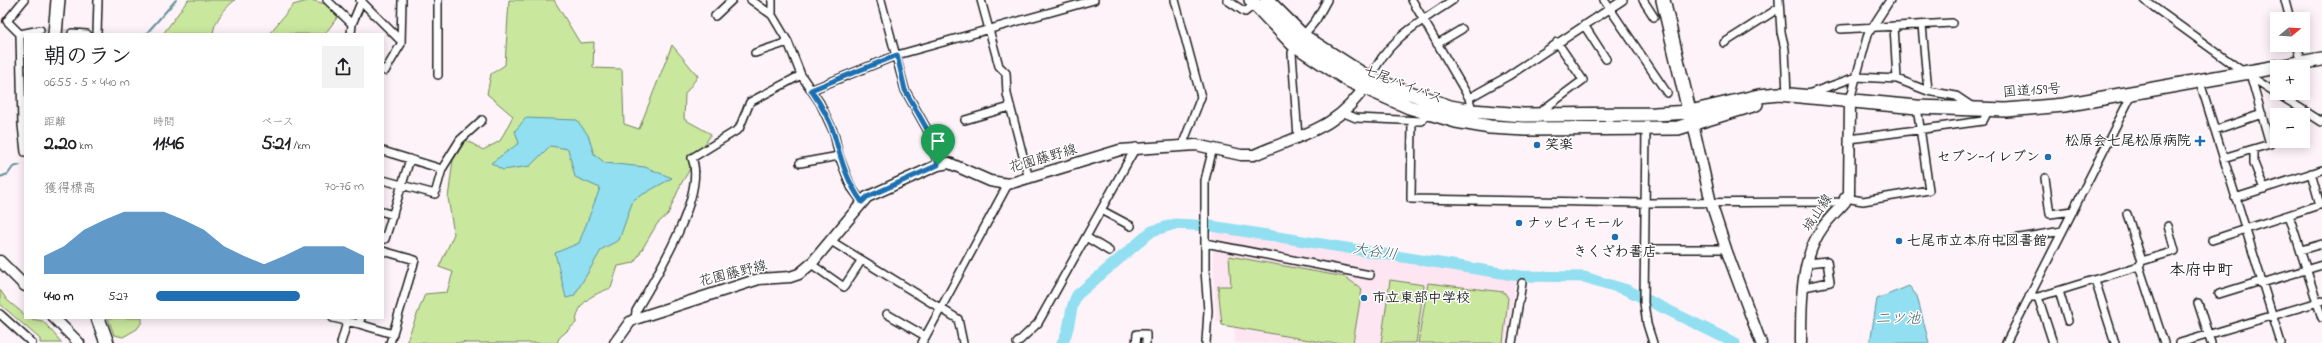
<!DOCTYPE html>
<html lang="ja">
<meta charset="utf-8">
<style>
body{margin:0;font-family:"Indie Flower","Klee One",sans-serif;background:#f2f2f2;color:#202124;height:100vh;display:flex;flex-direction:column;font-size:15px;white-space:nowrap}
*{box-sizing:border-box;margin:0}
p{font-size:13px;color:#757577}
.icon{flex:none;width:22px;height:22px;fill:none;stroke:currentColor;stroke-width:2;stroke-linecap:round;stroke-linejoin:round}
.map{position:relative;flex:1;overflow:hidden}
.side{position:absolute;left:24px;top:33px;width:360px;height:286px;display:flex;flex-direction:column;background:#fff;border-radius:0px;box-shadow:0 2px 10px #0003}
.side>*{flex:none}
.needle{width:26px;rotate:72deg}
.buttons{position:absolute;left:2270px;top:12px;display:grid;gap:8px}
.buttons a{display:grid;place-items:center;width:40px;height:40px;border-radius:0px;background:#fff;box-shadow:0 2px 10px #0003;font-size:20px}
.pin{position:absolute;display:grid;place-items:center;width:34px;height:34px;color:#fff;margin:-41px -17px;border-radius:50% 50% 50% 0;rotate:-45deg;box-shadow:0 0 4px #0007}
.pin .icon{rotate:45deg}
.round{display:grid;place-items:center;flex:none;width:42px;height:42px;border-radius:0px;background:#f2f2f2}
.headline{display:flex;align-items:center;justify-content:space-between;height:68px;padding:0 20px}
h1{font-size:22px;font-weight:800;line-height:30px}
.stats{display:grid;grid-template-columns:repeat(3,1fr);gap:6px;height:68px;padding:4px 20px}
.stats div{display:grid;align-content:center}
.stats b{font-size:20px;font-weight:800}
.stats small{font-size:11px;font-weight:400}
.stats p{font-size:11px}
.chart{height:112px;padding:8px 20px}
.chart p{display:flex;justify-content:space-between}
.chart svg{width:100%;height:72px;margin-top:4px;fill:#1f6fb2;opacity:.7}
ul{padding:0 20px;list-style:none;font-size:13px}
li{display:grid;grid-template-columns:64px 48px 1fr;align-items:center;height:30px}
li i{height:10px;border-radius:5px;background:#1f6fb2}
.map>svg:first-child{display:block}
.built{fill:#fde5f1}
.green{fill:#cae79e;stroke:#73825d}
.water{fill:#91dff0;stroke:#62919b}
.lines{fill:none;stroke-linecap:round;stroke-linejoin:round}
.stream{stroke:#62919b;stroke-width:2}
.river{stroke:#91dff0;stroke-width:11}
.street-tunnel{stroke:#dcd3d8;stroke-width:7;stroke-dasharray:7 3.5;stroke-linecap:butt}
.street-casing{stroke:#1c1c1c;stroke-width:10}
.secondary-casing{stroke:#1c1c1c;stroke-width:13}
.highway-casing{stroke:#1c1c1c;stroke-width:16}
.street{stroke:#fff;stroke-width:7}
.secondary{stroke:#fff;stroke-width:10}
.highway{stroke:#fff;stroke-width:13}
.route-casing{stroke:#fff;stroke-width:8}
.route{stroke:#1f6fb2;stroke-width:5}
.poi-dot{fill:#1f6fb2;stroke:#fff;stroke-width:1.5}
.labels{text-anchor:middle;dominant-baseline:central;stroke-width:3;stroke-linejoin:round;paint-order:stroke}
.street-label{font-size:14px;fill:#1c1c1c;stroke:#fff}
.poi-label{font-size:14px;font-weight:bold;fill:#1c1c1c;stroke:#fff;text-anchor:start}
.water-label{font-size:15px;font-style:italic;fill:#456066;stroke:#fff}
.quarter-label{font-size:16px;font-weight:bold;fill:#1c1c1c;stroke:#fff}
</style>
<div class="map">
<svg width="2322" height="343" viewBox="0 0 2322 343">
<rect width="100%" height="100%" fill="#fef3f9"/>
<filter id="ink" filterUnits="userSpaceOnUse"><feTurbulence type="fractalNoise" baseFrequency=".025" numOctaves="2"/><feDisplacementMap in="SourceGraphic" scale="8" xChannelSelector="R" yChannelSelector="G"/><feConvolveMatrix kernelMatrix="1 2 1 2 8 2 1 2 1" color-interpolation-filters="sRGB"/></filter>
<g filter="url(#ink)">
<path class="built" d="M 1212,228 L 1376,257 L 1516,275 L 1506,343 L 1235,343 L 1234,324 L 1216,322 Z"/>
<path class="green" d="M 188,0 L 235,0 C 225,8 214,21 213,34 L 163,34 Z
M 311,0 L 333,6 L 339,15 L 325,34 L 269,34 L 293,5 Z
M 509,0 L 554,0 L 580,43 L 594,42 L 593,68 L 622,69 L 624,124 L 639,129 L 672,45 L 698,76 L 685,94 L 684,119 L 711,134 L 681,184 L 668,214 L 657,224 L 634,263 L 618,266 L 611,288 C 592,295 578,301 576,323 L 559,338 L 557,343 L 465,343 L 464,341 L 463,343 L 406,343 L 425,294 L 447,292 L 453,272 L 439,267 L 454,234 L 448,198 L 453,160 L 466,140 L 483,150 L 500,141 L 513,116 L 487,94 L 491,74 L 505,65 Z
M 1229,256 L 1345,277 L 1362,289 L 1353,343 L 1326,343 L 1222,325 L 1218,286 L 1231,286 Z
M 1390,280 L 1424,285 L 1416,343 L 1381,343 Z
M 1428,283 L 1504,292 L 1508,298 L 1503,343 L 1418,343 Z
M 0,290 L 7,300 L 25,315 L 25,318 L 43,321 L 62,343 L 40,343 L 40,339 L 0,304 Z
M 108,318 L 142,318 L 142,322 L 137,329 L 123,337 L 114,335 Z"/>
<path class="water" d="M 526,118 L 577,120 L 588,135 L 594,154 L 605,163 L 645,167 L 672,178 L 633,200 L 619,240 L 602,249 L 574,296 L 566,298 L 555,253 L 579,243 L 600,188 L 575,177 L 568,149 L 550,146 L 530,166 L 503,170 L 491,163 L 519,143 L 515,131 Z
M 1909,286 L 1917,296 L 1929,343 L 1870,343 L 1877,299 Z"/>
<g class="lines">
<path class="stream" d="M 146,34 L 176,0
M 0,177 L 8,174 L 13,167 L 20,165"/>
<path class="river" d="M 1062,343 C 1072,328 1068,310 1077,295 L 1152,231 L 1175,224 L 1211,226 L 1520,276 L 1584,277 L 1627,290 L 1735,343"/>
<path class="street-tunnel" d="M 40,30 L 72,33"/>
<g class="street-casing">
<path id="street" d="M 24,0 L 7,21 L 20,34 L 22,125 L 25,152
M 327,0 L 352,24
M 360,0 L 401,41
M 751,0 L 772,15 L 788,42 L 801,75 L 820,103 L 834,133 L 839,156 L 851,187 L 862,202
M 881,0 L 905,90 L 928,131 L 938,165
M 981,0 L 999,66 L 1006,73 L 1007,94 L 1029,179
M 1175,0 L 1201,97 L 1182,146
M 1227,0 L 1245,12 L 1255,4
M 1412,0 L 1469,98 L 1472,111
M 1604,0 L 1667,93
M 1643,0 L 1654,17
M 1779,0 L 1781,32 L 1785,49 L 1787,96
M 2144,0 L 2245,73 L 2322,122
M 2285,0 L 2290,19
M 772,15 L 772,0
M 715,16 L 732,0
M 1584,25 L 1606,59
M 1922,25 L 1928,91
M 1894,26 L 1897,79
M 1841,29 L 1952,23
M 72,33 L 87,34
M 20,34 L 40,30
M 97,34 L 98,0
M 351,34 L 352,24 L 362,0
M 1303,36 L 1316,20 L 1327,0
M 1724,43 L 1779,8
M 1437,44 L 1462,29
M 1295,45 L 1292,53 L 1298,138
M 2297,45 L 2302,63
M 755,53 L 788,42
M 383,69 L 385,71 L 401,44 L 402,0
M 438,75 L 438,0
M 1370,79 C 1387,39 1419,23 1453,0
M 2200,82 L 2281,343
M 811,90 L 897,55 L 1094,0
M 1808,94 L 1856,77 L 1897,79 L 1928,91 L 1956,96 L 1974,108
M 1469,98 L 1508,76 L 1623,0
M 1850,100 L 1868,34 L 1890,0
M 1344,113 L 1356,118 L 1422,121 L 1426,113
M 1544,115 L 1544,109 L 1583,80 L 1557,42
M 965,120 L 1010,107
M 1412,121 L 1411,199 L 1644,203 L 1845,202
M 1646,128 L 1644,303 L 1647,324 L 1653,343
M 2215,130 L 2262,114
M 1850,139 L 1983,121 L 1989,109
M 2254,149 L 2254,163 L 2264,189
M 383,151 L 442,169 L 435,194 L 383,180
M 2223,158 L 2270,144 L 2251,77
M 800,163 L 839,156
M 442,169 L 460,140 L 482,120
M 2311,173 L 2320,205
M 2045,178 L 2050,214 L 2073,211
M 1845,198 L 1863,201 L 1929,190 L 1917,107
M 2235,198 L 2322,170
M 1101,210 L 1131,226
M 383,212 L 393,215
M 2127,214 L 2142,261
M 2289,215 L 2322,318
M 1086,237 L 1109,251
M 383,238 L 385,239 L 410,159
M 2212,240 L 2322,204
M 831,241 L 958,319 L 963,343
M 2001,241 L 2062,231
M 1205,243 L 1370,275
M 1644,249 L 1725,249
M 2301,250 L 2322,244
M 383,251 L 415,260 L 390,343
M 811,264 L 844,287 L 861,261
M 2139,266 L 2164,343
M 2095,280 L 2115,343
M 2262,283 L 2322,265
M 1804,287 L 1830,282 L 1827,261 L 1808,263
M 2059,291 L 2068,321
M 2219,294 L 2261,281
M 2029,297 L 2038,297 L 2139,266 L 2142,261 L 2175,251 L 2168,226
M 2038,297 L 2053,343
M 2198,303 L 2211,343
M 0,314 L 32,343
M 887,314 L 925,336
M 333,318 L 359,324 L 361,318
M 635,319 L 636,311 C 655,279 707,194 692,158 L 739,129 L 750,102 L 801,75
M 359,324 L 393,334
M 341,343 L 347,322
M 922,343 L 1008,184
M 1017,343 L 1038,323 L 1136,147
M 1136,343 L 1137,334 L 1146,334 L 1146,343
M 1206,343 L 1208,311 L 1205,270 L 1205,180 L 1213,148
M 1512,343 L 1522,283
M 2006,343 L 2132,94
M 2180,343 L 2322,301"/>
</g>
<g class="secondary-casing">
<path id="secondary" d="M 1693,124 L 1711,203 L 1727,252 L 1761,343
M 0,261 L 25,286
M 54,318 L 79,343
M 615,343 L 630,322 L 635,319 L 759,279 L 790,277 L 799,274 L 811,264 L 867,197 L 938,165 L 949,163 L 990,181 L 1008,184 L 1120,150 L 1196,145 L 1241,155 L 1254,155 C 1301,134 1338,130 1368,82
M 1801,343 C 1801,307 1800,258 1823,227 C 1829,218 1838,210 1845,202 L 1845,198 L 1849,194 L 1850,100"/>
</g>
<g class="highway-casing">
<path id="highway" d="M 1251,0 L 1292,43 L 1350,81 L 1409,107 L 1456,121 L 1490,127 L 1525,129 L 1678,128 L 1756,104
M 1267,0 L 1303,36 L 1370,79 L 1450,107 L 1472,111 L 1523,115 L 1655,114 L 1690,112 L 1759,96 L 1779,94 L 1917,107 L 2006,110 L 2064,105 L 2277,67
M 1663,0 L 1691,119
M 55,34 L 58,0
M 2278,67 L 2322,59
M 98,318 L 107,343"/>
</g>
<use href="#street" class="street"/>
<use href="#secondary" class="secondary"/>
<use href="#highway" class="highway"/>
</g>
</g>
<g class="lines" filter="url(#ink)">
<g class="route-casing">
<path id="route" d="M 897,55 L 905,90 L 928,131 L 938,165 L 867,197 L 862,202 C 846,180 841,159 834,134 C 829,118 820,103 811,90 Z"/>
</g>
<use href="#route" class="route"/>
</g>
<g class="poi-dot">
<path d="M2198 135h4v4h4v4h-4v4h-4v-4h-4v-4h4z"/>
<circle cx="1537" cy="145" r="4"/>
<circle cx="2048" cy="157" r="4"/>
<circle cx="1519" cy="223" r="4"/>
<circle cx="1615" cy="237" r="4"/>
<circle cx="1899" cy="241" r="4"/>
<circle cx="1364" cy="298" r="4"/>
</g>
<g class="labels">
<g class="street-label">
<text transform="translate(1403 85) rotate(21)">七尾バイパス</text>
<text transform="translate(2032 91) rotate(-4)">国道159号</text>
<text transform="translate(1043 159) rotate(-16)">花園藤野線</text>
<text transform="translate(1818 213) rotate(-56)">城山線</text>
<text transform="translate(733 274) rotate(-14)">花園藤野線</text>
</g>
<g class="poi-label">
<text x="2191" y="141" text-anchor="end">松原会七尾松原病院</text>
<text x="1545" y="145">笑楽</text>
<text x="2040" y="157" text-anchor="end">セブン-イレブン</text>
<text x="1527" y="223">ナッピィモール</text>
<text x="1907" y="241">七尾市立本府中図書館</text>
<text x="1615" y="252" text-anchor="middle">きくざわ書店</text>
<text x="1372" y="298">市立東部中学校</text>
</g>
<g class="water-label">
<text transform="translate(1375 252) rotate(9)">大谷川</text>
<text x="1898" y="319">二ツ池</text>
</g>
<g class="quarter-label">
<text x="2201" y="271">本府中町</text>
</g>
</g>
</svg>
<div class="buttons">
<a><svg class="needle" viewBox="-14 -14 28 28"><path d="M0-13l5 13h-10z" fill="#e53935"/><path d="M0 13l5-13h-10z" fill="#757577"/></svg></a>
<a>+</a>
<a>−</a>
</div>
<div class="pin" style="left:938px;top:165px;background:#1e9e55"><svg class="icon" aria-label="arrive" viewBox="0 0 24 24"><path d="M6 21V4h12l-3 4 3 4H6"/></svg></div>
<section class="side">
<div class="headline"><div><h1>朝のラン</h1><p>06:55 · 5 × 440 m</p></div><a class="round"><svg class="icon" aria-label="share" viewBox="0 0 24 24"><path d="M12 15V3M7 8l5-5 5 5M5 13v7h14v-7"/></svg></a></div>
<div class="stats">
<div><p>距離</p><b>2.20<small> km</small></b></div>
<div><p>時間</p><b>11:46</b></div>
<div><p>ペース</p><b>5:21<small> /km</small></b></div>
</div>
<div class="chart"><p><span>獲得標高</span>70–76 m</p>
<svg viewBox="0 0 160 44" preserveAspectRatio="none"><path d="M0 44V33L10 27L20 17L30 11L40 6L50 6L60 6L70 11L80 17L90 27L100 33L110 38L120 33L130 27L140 27L150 27L160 33V44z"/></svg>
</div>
<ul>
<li><b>440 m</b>5:27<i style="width:69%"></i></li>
</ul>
</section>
</div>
